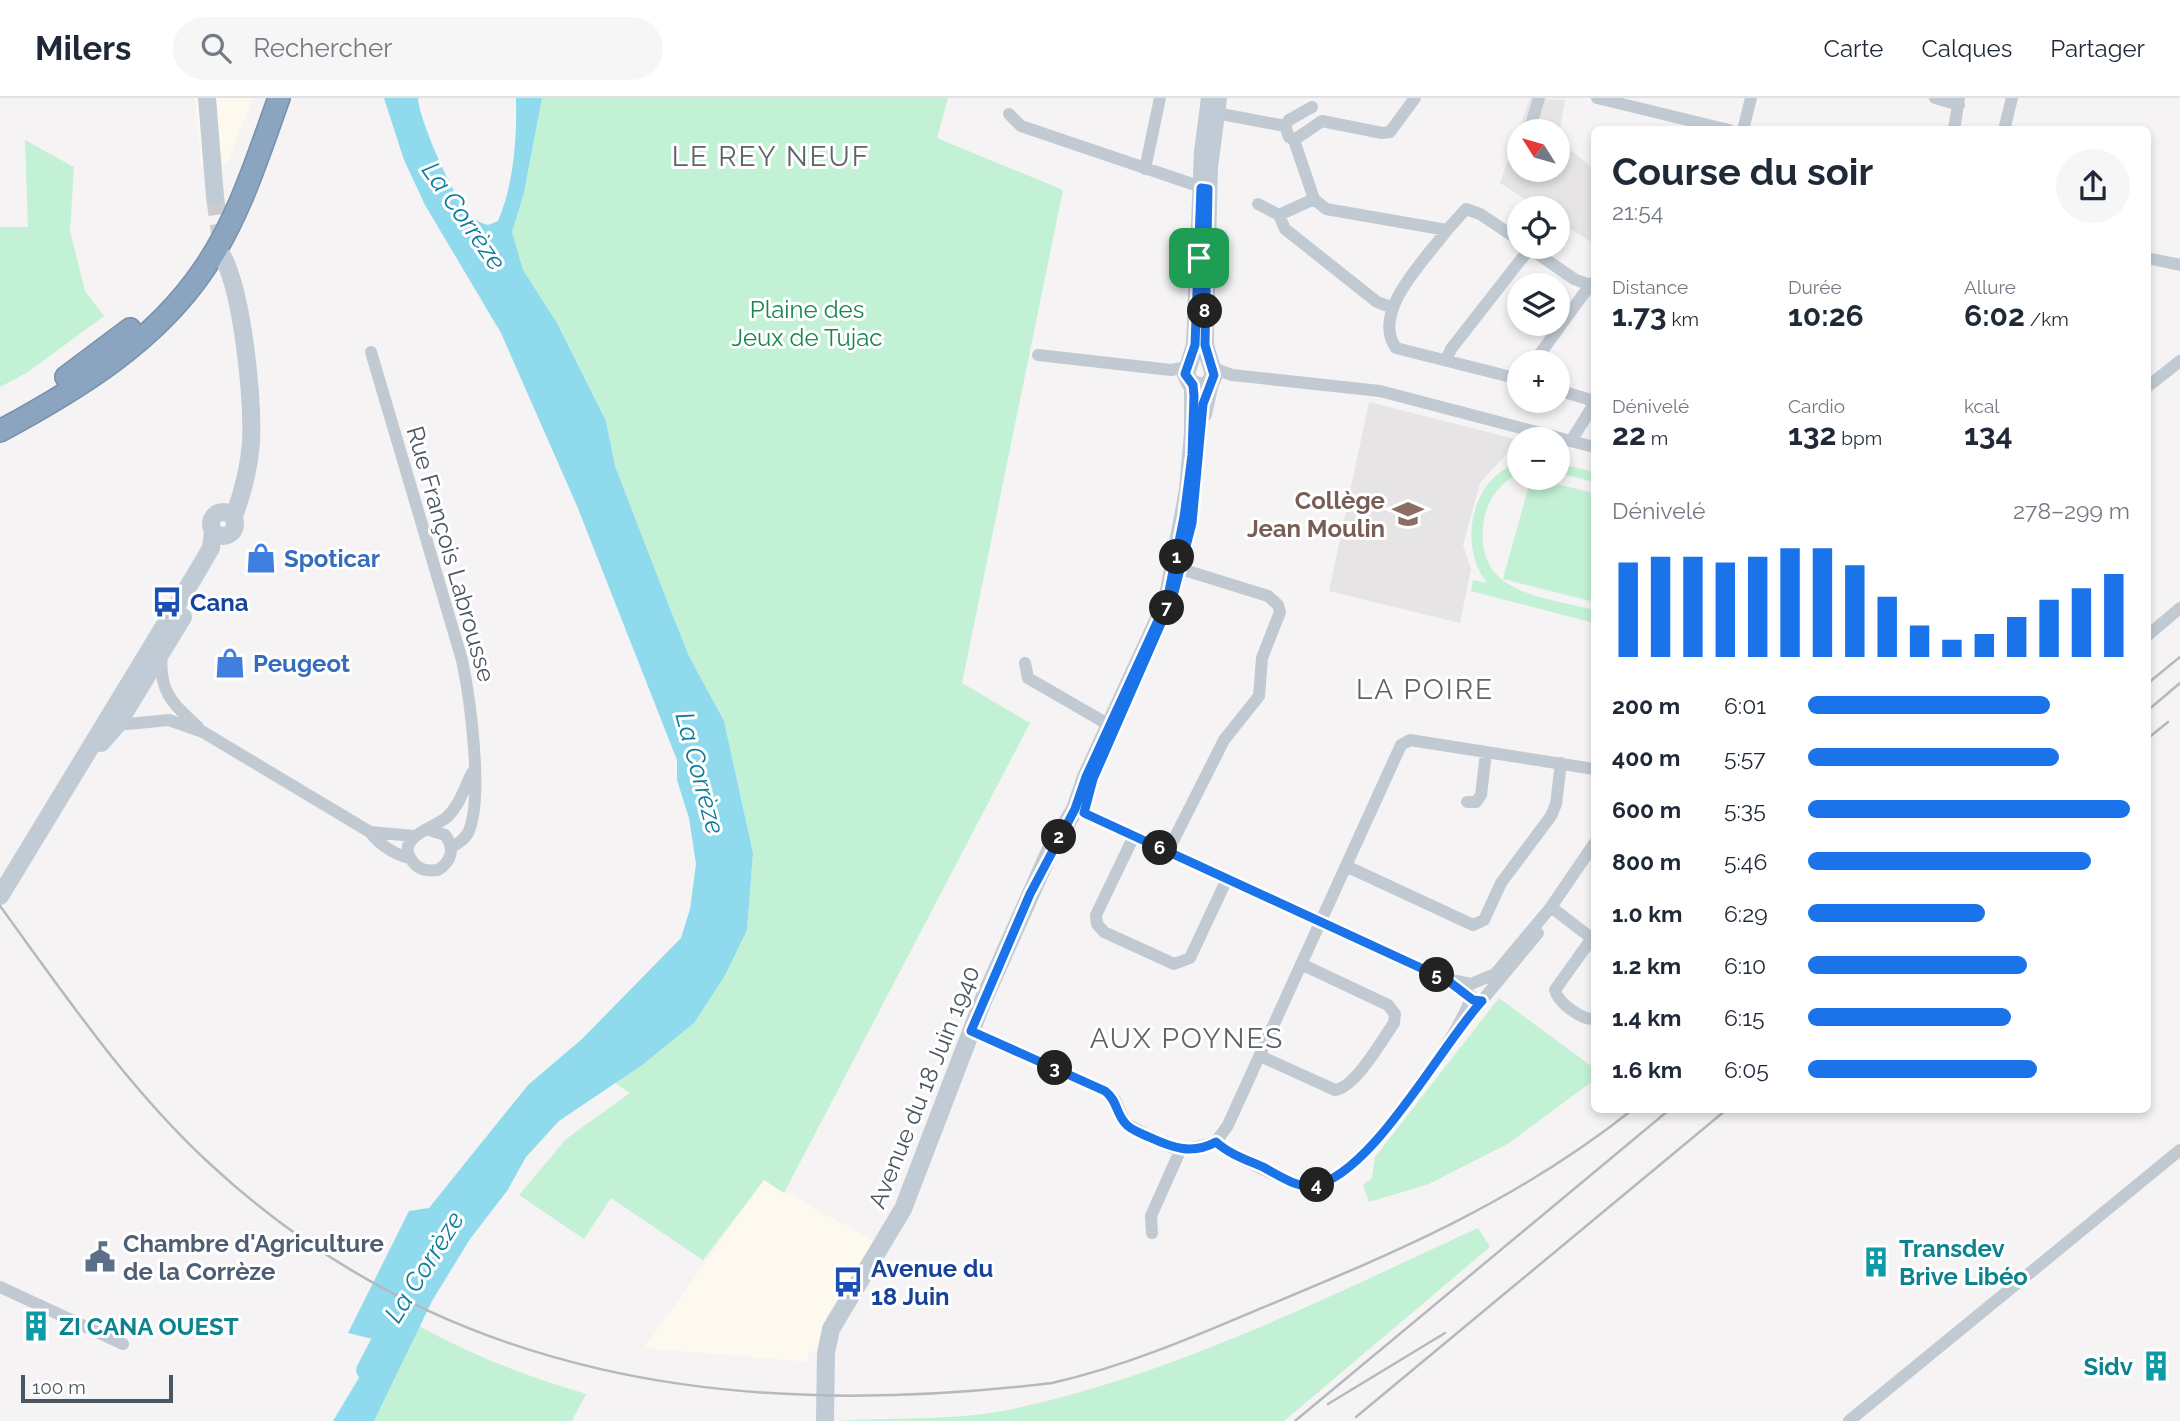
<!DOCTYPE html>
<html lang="fr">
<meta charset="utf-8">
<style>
body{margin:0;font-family:Raleway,sans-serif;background:#f6f6f7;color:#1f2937;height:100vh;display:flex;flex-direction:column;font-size:26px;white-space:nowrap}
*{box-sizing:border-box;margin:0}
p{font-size:23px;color:#747a83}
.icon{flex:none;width:38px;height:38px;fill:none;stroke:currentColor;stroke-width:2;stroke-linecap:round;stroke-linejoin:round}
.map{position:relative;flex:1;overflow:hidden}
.panel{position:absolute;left:1591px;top:28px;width:560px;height:987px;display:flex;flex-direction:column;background:#fff;border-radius:10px;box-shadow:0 4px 10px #0003}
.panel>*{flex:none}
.needle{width:46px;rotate:307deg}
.controls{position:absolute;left:1507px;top:21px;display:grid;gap:14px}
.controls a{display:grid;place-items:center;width:63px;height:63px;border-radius:50%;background:#fff;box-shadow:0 4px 10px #0003;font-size:35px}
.scale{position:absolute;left:21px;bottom:18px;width:152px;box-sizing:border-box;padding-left:7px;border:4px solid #4a5661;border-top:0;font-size:19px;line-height:24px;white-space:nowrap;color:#4a5661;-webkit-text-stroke:5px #fff;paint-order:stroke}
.pin{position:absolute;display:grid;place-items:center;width:60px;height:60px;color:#fff;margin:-30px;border-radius:14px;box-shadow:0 4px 10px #0006}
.km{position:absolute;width:35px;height:35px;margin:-18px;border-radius:50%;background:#222;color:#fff;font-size:19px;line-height:35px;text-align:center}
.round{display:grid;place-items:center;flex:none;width:74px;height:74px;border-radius:37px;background:#f6f6f7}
.summary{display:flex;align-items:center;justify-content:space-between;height:119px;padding:0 21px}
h1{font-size:38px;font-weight:700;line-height:52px}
.figures{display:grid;grid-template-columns:repeat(3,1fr);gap:10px;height:119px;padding:7px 21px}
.figures div{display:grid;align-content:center}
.figures b{font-size:30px;font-weight:700}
.figures small{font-size:19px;font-weight:400}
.figures p{font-size:19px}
.chart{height:196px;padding:14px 21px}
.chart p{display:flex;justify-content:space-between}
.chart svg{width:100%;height:126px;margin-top:7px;stroke:#1a73e8;stroke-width:6}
ul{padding:0 21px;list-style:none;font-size:23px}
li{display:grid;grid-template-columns:112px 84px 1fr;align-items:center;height:52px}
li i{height:18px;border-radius:9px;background:#1a73e8}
header{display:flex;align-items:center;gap:42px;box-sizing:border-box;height:98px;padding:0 35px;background:#fff;border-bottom:2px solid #e0e1e3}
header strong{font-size:33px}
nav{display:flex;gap:38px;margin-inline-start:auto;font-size:24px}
.search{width:490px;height:63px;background:#f6f6f7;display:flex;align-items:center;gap:18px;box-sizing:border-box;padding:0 24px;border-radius:38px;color:#747a83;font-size:26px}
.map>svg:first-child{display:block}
.commercial{fill:#fdf9ef}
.education{fill:#e6e4e5;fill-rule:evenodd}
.green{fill:#c3f1d5}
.water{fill:#90daee}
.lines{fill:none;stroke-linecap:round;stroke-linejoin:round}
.river{stroke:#90daee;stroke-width:18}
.secondary-tunnel{stroke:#caccce;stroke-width:18;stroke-dasharray:18 9;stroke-linecap:butt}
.highway-casing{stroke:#7690ad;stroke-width:24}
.street{stroke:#c1cad2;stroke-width:12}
.secondary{stroke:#c1cbd6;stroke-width:18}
.highway{stroke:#8ba5c1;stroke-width:21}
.rail{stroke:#b5b8bd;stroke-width:2.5}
.route-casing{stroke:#fff;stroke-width:14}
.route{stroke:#1a73e8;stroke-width:9}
.labels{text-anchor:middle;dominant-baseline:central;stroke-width:6;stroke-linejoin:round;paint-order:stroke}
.park-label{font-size:24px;fill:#17864f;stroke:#fff}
.education-label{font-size:24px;font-weight:bold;fill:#785e54;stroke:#fff;text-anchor:end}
.street-label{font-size:24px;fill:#4a5661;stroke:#fff}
.shop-label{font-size:24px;font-weight:bold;fill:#366cbe;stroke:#fff;text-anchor:start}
.transit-label{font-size:24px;font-weight:bold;fill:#164399;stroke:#fff;text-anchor:start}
.service-label{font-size:24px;font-weight:bold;fill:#4e5e75;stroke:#fff;text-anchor:start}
.culture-label{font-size:24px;font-weight:bold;fill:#0d838f;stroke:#fff;text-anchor:start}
.water-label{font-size:26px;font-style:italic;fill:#0c7c9b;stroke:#fff}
.quarter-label{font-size:28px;letter-spacing:2px;fill:#5f6368;stroke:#fff}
</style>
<header>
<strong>Milers</strong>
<div class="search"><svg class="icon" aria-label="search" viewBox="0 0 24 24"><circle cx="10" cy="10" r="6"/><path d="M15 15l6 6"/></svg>Rechercher</div>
<nav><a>Carte</a><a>Calques</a><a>Partager</a></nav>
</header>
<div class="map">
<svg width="2180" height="1323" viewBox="0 0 2180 1323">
<rect width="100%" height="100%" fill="#f5f3f3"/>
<path class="commercial" d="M 195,0 L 253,0 L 226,67 L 201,68 Z
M 764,1082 L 874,1143 L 827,1218 L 819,1254 L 809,1253 L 808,1264 L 644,1250 Z"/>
<path class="education" d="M 1530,0 L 1565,2 L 1558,42 L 1594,71 L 1594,146 L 1558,123 L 1558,110 L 1538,110 L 1500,85 ZM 1519,33 L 1558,33 L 1558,72 L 1519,72 Z
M 1369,304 L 1519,342 L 1480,385 L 1463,447 L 1471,471 L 1460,525 L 1329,493 Z"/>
<path class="green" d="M 542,0 L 948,0 L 937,40 L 1063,92 L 962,585 L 1030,625 L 784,1095 L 764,1082 L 703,1162 L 611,1100 L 584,1141 L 519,1097 L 566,1041 L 630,995 L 615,985 L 694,925 L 747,832 L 753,755 L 724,623 L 689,558 L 669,508 L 615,368 L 606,323 L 557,225 L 523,172 L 512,134 L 524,95 Z
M 25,42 L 74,69 L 70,133 L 85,193 L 104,218 L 28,274 L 0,289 L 0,129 L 28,129 Z
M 1519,365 L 1519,375 C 1501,384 1487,402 1484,422 C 1472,496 1541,498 1594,512 L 1594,525 L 1471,493 L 1473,482 L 1487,485 C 1458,449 1470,379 1519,365 Z
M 1558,365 L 1594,374 L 1594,384 L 1558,375 Z
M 1531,380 L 1594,395 L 1594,504 L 1503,481 Z
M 1499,900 L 1594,970 L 1594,982 L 1509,1045 L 1429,1086 L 1369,1104 L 1363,1087 L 1372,1080 L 1375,1059 Z
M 1478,1130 L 1490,1149 L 1284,1323 L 837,1323 C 891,1319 948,1323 1002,1313 C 1165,1281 1328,1199 1478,1130 Z
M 419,1228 C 473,1258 527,1278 586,1296 L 572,1323 L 374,1323 Z"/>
<path class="water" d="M 384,0 L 418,0 C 419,22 454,100 469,116 C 474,122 481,125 488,127 L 498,123 C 514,86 517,40 516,0 L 542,0 L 524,95 L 512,134 L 523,172 L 557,225 L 606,323 L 615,368 L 669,508 L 689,558 L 724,623 L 753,755 L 747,832 L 724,879 L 694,925 L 642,967 L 559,1023 L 526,1059 L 507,1093 L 470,1141 L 432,1203 L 374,1323 L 333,1323 L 381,1243 L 348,1235 L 409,1113 L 429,1110 L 528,987 L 582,941 L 681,840 L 690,811 L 696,766 L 689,720 L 677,682 L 677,662 L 577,408 L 501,235 L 425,107 L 404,62 Z"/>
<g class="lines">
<path class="river" d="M 365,1272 L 391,1223"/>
<path class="secondary-tunnel" d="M 215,99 L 222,149"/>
<g class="highway-casing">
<path id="highway" d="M 66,279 L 130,231
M 0,333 C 76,292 154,245 204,171 C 239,120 258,58 279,0"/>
</g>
<path class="street" d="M 1597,0 L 1729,32
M 1935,0 L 1959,7
M 1211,14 L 1285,28
M 1009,16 L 1021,28 L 1207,91
M 1322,23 L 1382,35 L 1390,34 L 1415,0
M 1285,28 L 1289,39 L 1294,42 L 1314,101 L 1326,111 L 1447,132 L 1466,111 L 1480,116 L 1519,142
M 1285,28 L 1289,22 L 1312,9
M 1743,32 L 1751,0
M 1954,32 L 1959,0
M 2004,32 L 2012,0
M 1529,33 L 1539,0
M 1294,42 L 1322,23
M 1145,71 L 1160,0
M 1258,106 L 1279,117 L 1285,131 L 1377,204 L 1391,209
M 1279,117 L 1314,101
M 1447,132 C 1426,161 1370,214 1396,250 L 1519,281
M 1528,149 L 1574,181 L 1590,187 L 1594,184
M 2147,160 L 2180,167
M 371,254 L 462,562 C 470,599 484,702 468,735 C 464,742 458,746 451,749
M 1038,257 L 1171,272 L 1187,269
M 1446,262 L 1451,251 L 1530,150
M 1534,264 L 1590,187
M 1213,270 L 1232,277 L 1380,293 L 1594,349
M 2147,289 L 2180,263
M 1558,292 L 1594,303
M 1571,343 L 1594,306
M 2147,538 L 2180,510
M 162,556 C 158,593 173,606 198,629
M 1025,565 L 1028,580 L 1116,631
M 117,627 L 169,622 L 203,634 L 370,734 L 414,738
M 1467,704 L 1476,704 L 1481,697 L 1486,655
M 1075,711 L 1447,882 L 1471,898
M 426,731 L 445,737 C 455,750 452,763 438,772 C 428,773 420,773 413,764 C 393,739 435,730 447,719 C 459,708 465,689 472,675
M 370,734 C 380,747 395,757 410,760
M 1134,738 L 1096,817 L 1097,826 L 1104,834 L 1174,866 L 1190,860 L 1227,781
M 1168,753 L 1224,642 L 1259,598 L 1262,560 L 1280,514 L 1278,507 L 1268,498 L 1181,471
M 1346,768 L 1473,827 L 1484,822 L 1501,785 L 1551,718 L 1556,706 L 1561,665
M 1551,809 L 1594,842
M 1592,840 L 1555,892 C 1558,905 1582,922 1594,921
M 1451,882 L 1471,886 L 1495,876 L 1551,809 L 1594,746
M 1485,899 L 1538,835
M 971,933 L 1105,993 L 1115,1002 L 1125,1025 L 1166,1047 L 1180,1053 L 1216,1044 C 1230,1056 1296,1091 1313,1088 C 1362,1080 1455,945 1471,900
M 1260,958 L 1335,992 C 1355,990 1382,942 1394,925 L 1395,916 L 1388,907 L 1301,866
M 1216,1044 L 1228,1027 L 1401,647 L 1410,642 L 1594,671
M 1152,1135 L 1151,1118 L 1180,1053
M 0,1189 L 123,1246
M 1849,1323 L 2180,1052"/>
<path class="secondary" d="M 207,0 L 215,99
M 1210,0 L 1203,54 L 1195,247 L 1186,276 L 1190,285 L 1202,289 L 1210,285 L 1214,277 L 1205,247 L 1205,230 L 1209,69 L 1218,0
M 223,159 C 243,198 253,300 251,345 C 249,371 243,394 234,418
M 1203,316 L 1210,285
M211 426a12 12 0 1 1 24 0a12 12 0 1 1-24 0Z
M 101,645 L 117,627 L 183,519
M 0,798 L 197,474 L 211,450 L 213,434
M 825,1323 L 826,1255 L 831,1231 L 903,1111 L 982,905 L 1050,753 L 1075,711 L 1086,679 L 1167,503 L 1188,392 L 1193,334 L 1193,287"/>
<use href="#highway" class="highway"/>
<path class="rail" d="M 2147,586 L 2180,559
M 2147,613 L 2180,585
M 2147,641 L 2168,624
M 0,808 C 65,897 127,989 209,1065 C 444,1284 740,1323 1052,1285 C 1123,1269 1191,1240 1257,1212 C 1394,1155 1515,1105 1632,1012
M 1328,1306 L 1445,1235
M 1356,1319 L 1726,1012
M 1295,1323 L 1669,1012"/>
</g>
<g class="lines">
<g class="route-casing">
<path id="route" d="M 1201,90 L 1208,91 L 1205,247 L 1214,277 L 1203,306 L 1192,425 L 1173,498 L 1093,681 L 1084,715 L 1447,882 L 1473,902 L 1482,903 C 1441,947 1371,1079 1312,1088 C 1297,1090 1276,1076 1263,1069 C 1247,1062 1229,1056 1216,1044 C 1192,1057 1173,1050 1149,1039 C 1141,1035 1130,1032 1125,1025 C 1116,1015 1117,1002 1105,993 L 971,933 L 1030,796 L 1075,711 L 1086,679 L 1167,503 L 1184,419 L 1192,357 L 1194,298 L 1193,287 L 1185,276 L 1195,247 Z"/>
</g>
<use href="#route" class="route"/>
</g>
<defs>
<g id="school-bare" transform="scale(2.415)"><path d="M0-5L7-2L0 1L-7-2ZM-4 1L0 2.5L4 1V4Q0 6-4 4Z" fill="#8d6e63" stroke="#fff" stroke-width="2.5" paint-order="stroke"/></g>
<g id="shop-bare" transform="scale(2.415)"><path d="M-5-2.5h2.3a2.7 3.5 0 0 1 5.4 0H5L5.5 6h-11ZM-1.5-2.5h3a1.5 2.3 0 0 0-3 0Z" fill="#3f7fe0" stroke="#fff" stroke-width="2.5" paint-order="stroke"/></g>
<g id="bus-bare" transform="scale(2.415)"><path d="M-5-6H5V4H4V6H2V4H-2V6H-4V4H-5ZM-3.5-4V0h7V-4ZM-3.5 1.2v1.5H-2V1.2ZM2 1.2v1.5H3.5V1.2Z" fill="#1a4fb4" stroke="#fff" stroke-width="2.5" paint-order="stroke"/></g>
<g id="civic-bare" transform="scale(2.415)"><path d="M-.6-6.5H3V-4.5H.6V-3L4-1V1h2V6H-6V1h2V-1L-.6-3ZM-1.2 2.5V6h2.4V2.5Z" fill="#5c6f8a" stroke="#fff" stroke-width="2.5" paint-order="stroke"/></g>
<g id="building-bare" transform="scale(2.415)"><path d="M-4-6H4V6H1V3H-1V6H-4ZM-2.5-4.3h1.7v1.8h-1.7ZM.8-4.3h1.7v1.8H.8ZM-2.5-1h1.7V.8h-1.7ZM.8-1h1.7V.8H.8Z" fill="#0f9aa8" stroke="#fff" stroke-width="2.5" paint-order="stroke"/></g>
</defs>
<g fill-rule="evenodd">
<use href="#school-bare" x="1408" y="416"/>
<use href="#shop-bare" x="261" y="460"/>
<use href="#bus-bare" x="167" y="504"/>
<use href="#shop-bare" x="230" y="565"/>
<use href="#civic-bare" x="100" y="1159"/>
<use href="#building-bare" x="1876" y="1164"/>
<use href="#bus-bare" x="848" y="1184"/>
<use href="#building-bare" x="36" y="1228"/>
<use href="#building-bare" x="2156" y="1268"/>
</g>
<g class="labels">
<g class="park-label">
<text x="807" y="211">Plaine des<tspan x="807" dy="28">Jeux de Tujac</tspan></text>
</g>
<g class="education-label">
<text x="1385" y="402">Collège<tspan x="1385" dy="28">Jean Moulin</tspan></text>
</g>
<g class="street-label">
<text transform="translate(451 456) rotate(74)">Rue François Labrousse</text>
<text transform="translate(924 989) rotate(-68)">Avenue du 18 Juin 1940</text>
</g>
<g class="shop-label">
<text x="284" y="460">Spoticar</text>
<text x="253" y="565">Peugeot</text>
</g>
<g class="transit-label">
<text x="190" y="504">Cana</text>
<text x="871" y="1170">Avenue du<tspan x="871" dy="28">18 Juin</tspan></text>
</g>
<g class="service-label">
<text x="123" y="1145">Chambre d'Agriculture<tspan x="123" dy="28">de la Corrèze</tspan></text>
</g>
<g class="culture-label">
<text x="1899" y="1150">Transdev<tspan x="1899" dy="28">Brive Libéo</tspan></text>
<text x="59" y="1228">ZI CANA OUEST</text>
<text x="2133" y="1268" text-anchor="end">Sidv</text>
</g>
<g class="water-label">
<text transform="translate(464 118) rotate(55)">La Corrèze</text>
<text transform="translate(700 675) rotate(75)">La Corrèze</text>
<text transform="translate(424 1169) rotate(-58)">La Corrèze</text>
</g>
<g class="quarter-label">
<text x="771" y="58">LE REY NEUF</text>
<text x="1425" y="591">LA POIRE</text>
<text x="1187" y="940">AUX POYNES</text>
</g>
</g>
</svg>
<div class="controls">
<a><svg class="needle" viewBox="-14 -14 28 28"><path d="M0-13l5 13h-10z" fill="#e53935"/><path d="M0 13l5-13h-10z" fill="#747a83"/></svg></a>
<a><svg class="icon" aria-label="locate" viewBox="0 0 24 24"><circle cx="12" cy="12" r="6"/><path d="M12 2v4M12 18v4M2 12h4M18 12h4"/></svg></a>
<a><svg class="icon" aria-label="layers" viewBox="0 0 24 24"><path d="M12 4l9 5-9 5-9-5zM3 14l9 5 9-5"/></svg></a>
<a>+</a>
<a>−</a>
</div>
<div class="scale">100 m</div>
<div class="pin" style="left:1199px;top:160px;background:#1e9e55"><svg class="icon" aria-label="arrive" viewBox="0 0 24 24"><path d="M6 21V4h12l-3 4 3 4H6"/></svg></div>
<b class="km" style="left:1177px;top:459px">1</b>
<b class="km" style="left:1059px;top:739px">2</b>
<b class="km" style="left:1055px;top:970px">3</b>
<b class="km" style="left:1317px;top:1087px">4</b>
<b class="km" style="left:1437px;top:877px">5</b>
<b class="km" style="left:1160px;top:750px">6</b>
<b class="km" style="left:1167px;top:510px">7</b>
<b class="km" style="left:1205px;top:213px">8</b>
<section class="panel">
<div class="summary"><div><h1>Course du soir</h1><p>21:54</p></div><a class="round"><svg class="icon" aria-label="share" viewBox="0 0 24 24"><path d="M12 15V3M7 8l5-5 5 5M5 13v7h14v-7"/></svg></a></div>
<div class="figures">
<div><p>Distance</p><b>1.73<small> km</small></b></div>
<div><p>Durée</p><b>10:26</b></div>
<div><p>Allure</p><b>6:02<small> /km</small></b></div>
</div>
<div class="figures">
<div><p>Dénivelé</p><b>22<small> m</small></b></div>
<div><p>Cardio</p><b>132<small> bpm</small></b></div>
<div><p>kcal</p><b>134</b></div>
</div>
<div class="chart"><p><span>Dénivelé</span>278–299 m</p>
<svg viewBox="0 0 160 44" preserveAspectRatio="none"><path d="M5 44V11M15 44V9M25 44V9M35 44V11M45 44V9M55 44V6M65 44V6M75 44V12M85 44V23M95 44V33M105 44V38M115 44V36M125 44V30M135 44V24M145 44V20M155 44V15"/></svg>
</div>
<ul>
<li><b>200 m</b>6:01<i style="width:75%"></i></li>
<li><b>400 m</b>5:57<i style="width:78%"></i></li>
<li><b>600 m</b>5:35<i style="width:100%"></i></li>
<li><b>800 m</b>5:46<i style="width:88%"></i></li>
<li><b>1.0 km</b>6:29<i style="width:55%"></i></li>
<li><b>1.2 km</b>6:10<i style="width:68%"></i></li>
<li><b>1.4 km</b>6:15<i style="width:63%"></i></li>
<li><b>1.6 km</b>6:05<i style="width:71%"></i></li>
</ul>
</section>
</div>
